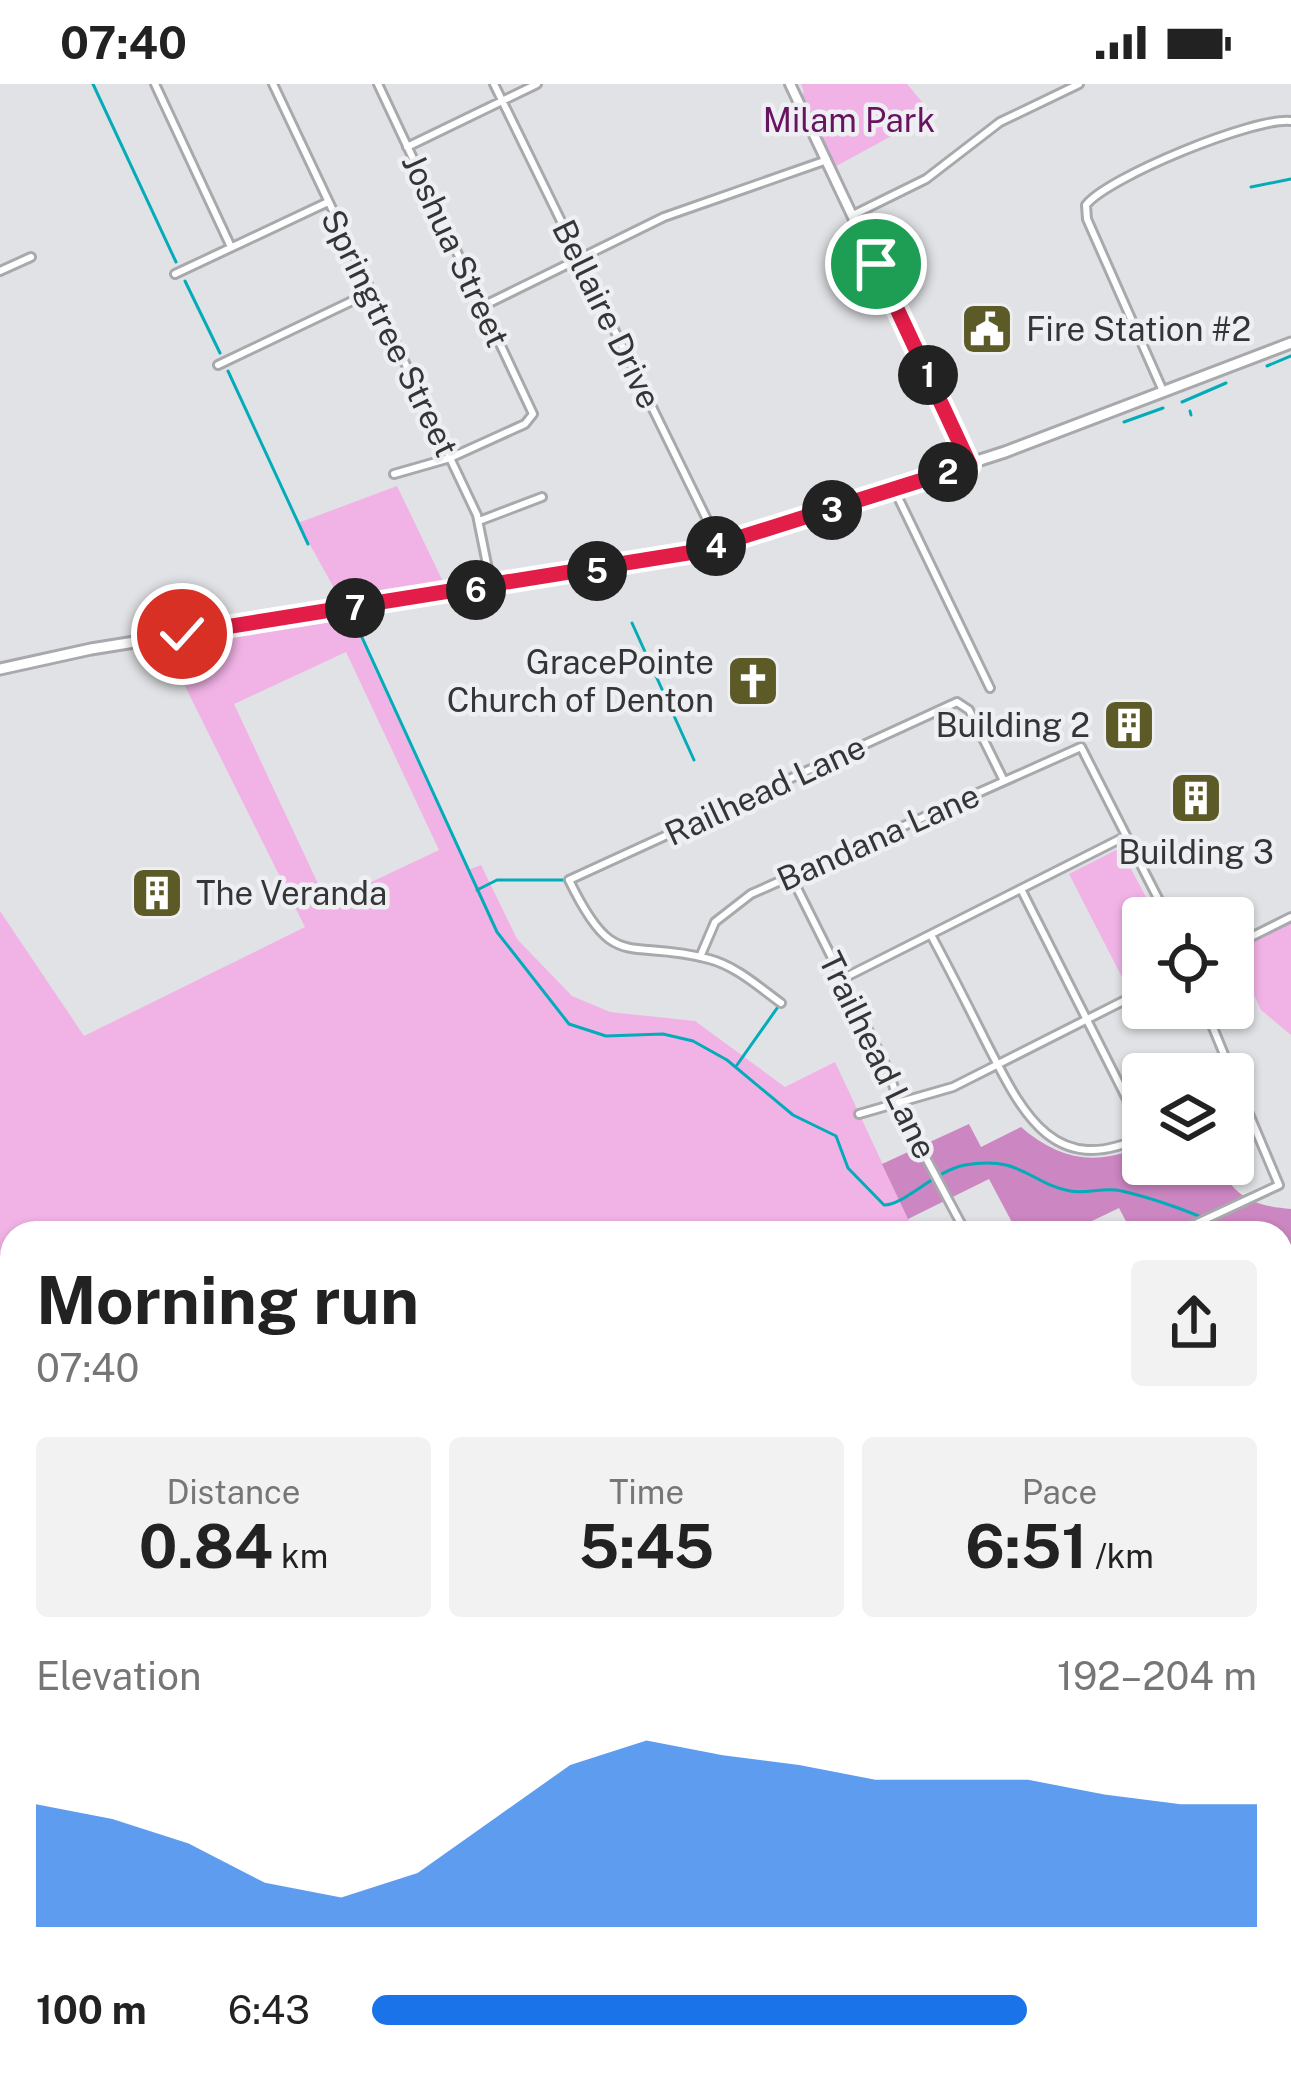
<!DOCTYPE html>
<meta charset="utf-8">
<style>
body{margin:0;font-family:"Public Sans",sans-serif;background:#f2f2f2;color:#222;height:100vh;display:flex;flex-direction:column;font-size:45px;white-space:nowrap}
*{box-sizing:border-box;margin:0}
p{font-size:39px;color:#767676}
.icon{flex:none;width:66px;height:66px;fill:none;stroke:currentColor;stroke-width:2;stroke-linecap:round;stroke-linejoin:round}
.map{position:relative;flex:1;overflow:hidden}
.details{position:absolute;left:0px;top:1137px;width:1293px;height:861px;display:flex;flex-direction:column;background:#fff;border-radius:36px 36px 0 0;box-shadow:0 3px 9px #0004}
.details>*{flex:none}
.fabs{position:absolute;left:1122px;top:813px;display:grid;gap:24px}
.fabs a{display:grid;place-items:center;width:132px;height:132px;border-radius:12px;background:#fff;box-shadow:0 3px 9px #0004;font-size:60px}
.pin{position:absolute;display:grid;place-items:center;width:102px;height:102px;color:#fff;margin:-51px;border:6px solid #fff;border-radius:50%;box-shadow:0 3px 12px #0007}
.km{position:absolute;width:60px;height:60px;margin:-30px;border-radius:50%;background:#222;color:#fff;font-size:33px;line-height:60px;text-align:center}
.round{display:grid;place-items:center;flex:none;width:126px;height:126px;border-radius:12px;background:#f2f2f2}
.overview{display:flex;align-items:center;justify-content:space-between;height:204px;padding:0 36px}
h1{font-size:66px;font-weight:700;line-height:90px}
.figures{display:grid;grid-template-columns:repeat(3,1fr);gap:18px;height:204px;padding:12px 36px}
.figures div{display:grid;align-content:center;border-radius:12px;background:#f2f2f2;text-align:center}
.figures b{font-size:60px;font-weight:700}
.figures small{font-size:33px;font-weight:400}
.figures p{font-size:33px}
.chart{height:336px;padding:24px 36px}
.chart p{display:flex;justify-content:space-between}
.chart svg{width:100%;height:216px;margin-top:12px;fill:#1a73e8;opacity:.7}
ul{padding:0 36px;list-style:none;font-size:39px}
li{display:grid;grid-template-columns:192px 144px 1fr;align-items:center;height:90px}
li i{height:30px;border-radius:15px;background:#1a73e8}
.status{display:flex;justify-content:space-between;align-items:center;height:84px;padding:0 60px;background:#fff;direction:ltr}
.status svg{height:33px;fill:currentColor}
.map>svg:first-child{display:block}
.green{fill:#f1b3e6;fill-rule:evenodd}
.forest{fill:#cc86c1}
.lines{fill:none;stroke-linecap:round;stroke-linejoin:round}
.stream{stroke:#03acb8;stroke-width:3}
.river{stroke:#03acb8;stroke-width:15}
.minor-casing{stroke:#a8a9ac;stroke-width:12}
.tertiary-casing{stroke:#a8a9ac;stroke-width:14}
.secondary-casing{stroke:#a8a9ac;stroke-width:15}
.minor{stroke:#fff;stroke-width:6}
.tertiary{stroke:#fff;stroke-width:8}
.secondary{stroke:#fff;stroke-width:9}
.route-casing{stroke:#fff;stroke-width:24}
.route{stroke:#e11d48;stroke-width:15}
.labels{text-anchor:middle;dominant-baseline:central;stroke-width:9;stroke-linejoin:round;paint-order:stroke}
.park-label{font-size:33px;fill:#67135f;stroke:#eeeff2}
.street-label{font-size:33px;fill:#353537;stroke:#eeeff2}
.poi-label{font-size:33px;fill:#353537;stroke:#eeeff2;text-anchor:start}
</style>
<div class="status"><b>07:40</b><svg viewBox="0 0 49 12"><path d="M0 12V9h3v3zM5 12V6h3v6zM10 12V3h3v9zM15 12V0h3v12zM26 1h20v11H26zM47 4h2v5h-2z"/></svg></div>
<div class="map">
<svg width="1291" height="1996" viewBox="0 0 1291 1996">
<rect width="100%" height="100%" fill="#e1e2e5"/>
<path class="green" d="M 801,0 L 907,0 L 928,25 L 906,44 L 831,85 L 797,15 L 804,8 Z
M 397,402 L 449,510 L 347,526 L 468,786 L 481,781 L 517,855 L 572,912 L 610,928 L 695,937 L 785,1003 L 835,978 L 915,1149 L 12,1149 L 12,1207 L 0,1202 L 0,827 L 84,952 L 305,843 L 161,554 L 345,524 L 298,439 ZM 346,568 L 439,766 L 327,819 L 234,620 Z
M 1120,764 L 1157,834 L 1143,834 L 1143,893 L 1127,903 L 1069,790 Z
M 1291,833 L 1291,951 L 1261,926 L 1233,865 Z"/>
<path class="forest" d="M 969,1040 L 981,1063 L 1021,1043 C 1055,1073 1093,1083 1136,1064 L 1153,1099 L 1194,1080 L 1218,1080 C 1236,1116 1257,1122 1291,1125 L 1291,1230 L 1281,1228 L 1281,1149 L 1187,1149 L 1168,1142 L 1132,1149 L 1119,1124 L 1067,1149 L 1033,1149 L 1024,1140 L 1015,1144 L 989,1095 L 908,1135 L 882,1080 Z
M 0,1202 L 12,1207 L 12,1851 L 0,1852 Z
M 1281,1254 L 1291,1254 L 1291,1687 L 1281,1691 Z
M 12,1969 L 12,1986 L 169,1988 L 167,1996 L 0,1996 L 0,1979 Z
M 263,1986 L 411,1986 L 414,1996 L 266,1996 Z
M 656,1986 L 931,1986 L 935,1996 L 660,1996 Z"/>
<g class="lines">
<path class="stream" d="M 93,0 L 176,178
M 1251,103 L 1291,95
M 185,197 L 220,269
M 1267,282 L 1291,272
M 228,287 L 308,460
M 1182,318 L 1226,299
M 954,327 L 961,342
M 1190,327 L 1191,331
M 1124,338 L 1163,324
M 632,539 L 694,676
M 359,547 L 497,848 L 569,940 L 606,952 L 663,950 L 693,957 L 727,976 L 793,1031 L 836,1052 L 848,1084 L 884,1121 C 903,1122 934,1087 965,1081 C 1021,1071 1029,1099 1070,1107 C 1085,1110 1101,1104 1116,1106 C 1139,1110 1214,1133 1227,1149
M 477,806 L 497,796 L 567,796
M 737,981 L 780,920
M 1281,1195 L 1291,1195
M 0,1241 L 12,1252
M 1281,1670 L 1291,1679
M 401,1986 L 407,1996"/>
<path class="river" d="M 1281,1661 L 1291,1653
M 0,1809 L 12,1814"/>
<g class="minor-casing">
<path id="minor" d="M 155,0 L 231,163
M 273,0 L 477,431 L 491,500
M 378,0 L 533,330 L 525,340 L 450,374 L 394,390
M 494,0 L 719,460
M 407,63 L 537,0
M 853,131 L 926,95 L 1000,38 L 1079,0
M 0,187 L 31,173
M 175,190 L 328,118
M 483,222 L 664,133 L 827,76
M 218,281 L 371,208
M 1163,307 L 1087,135 L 1086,121 C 1108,93 1254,33 1291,37
M 895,407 L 990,604
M 479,437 L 542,413
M 791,792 L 889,988 L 902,1029 L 966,1149
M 1021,805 L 1143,1047
M 931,851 C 950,886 968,922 986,958 C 1021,1026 1053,1097 1143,1052
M 1233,862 L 1291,833
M 700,873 L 715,838 L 751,810 L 1081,663 L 1168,834
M 842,895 L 1126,752
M 781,919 C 759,903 736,882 709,875 C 627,853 615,891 569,796 L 957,618 L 969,626 L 1004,697
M 1205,924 L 1232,990
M 859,1030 L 953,1003 L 1143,907
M 1176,1149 L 1279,1101 L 1233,992"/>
</g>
<g class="tertiary-casing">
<path id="tertiary" d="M 790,0 L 970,381
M 1281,1749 L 1291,1747
M 1281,1769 L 1291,1767
M 512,1996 L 526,1986
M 536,1996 L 551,1986"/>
</g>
<g class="secondary-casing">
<path id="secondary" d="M 0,585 L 91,565 L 694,468 L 1005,368 L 1291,259"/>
</g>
<use href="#minor" class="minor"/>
<use href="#tertiary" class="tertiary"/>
<use href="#secondary" class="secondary"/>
</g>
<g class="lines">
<g class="route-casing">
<path id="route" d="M 182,550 L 694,468 L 970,381 L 876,180"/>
</g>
<use href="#route" class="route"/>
</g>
<defs>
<g id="civic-square" transform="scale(2.7)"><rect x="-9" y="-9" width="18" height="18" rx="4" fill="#5c5a27" stroke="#eeeff2"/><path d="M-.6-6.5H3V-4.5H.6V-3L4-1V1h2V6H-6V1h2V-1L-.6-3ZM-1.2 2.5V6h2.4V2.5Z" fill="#fff"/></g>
<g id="church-square" transform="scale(2.7)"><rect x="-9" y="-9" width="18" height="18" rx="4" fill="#5c5a27" stroke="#eeeff2"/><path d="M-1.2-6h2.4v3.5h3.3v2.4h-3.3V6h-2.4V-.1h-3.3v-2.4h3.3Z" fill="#fff"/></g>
<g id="building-square" transform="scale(2.7)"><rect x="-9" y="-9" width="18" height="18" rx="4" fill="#5c5a27" stroke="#eeeff2"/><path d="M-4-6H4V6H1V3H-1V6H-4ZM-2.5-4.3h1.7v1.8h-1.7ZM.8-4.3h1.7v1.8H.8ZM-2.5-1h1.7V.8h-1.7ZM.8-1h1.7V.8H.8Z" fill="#fff"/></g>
</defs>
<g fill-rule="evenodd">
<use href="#civic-square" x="987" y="245"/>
<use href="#church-square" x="753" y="597"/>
<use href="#building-square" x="1129" y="641"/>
<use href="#building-square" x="1196" y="714"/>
<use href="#building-square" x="157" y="809"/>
</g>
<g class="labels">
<g class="park-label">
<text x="849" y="36">Milam Park</text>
</g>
<g class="street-label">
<text transform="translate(456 166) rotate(65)">Joshua Street</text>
<text transform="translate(607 230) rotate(64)">Bellaire Drive</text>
<text transform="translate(390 249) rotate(64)">Springtree Street</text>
<text transform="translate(765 706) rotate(-25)">Railhead Lane</text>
<text transform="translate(878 753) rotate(-24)">Bandana Lane</text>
<text transform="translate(878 971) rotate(64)">Trailhead Lane</text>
</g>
<g class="poi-label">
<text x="1026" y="245">Fire Station #2</text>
<text x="714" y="578" text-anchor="end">GracePointe<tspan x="714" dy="38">Church of Denton</tspan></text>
<text x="1090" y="641" text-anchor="end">Building 2</text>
<text x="1196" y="768" text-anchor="middle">Building 3</text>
<text x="196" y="809">The Veranda</text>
</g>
</g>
</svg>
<div class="fabs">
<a><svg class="icon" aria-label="locate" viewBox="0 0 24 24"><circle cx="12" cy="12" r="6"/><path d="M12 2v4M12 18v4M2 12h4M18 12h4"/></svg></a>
<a><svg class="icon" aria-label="layers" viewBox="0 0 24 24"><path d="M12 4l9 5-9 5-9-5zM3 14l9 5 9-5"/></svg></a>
</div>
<div class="pin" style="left:876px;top:180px;background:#1e9e55"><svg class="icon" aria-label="arrive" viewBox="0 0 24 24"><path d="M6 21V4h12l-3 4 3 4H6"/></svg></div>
<div class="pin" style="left:182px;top:550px;background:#d93025"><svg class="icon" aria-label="check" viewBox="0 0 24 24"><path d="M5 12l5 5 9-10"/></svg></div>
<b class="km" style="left:928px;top:291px">1</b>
<b class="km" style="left:948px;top:388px">2</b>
<b class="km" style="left:832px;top:426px">3</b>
<b class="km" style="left:716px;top:462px">4</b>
<b class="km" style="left:597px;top:487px">5</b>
<b class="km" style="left:476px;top:506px">6</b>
<b class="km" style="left:355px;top:524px">7</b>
<section class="details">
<div class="overview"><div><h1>Morning run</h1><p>07:40</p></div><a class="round"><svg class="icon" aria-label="share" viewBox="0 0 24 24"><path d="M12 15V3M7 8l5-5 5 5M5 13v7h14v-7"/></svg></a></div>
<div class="figures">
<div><p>Distance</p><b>0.84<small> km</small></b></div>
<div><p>Time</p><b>5:45</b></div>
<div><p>Pace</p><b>6:51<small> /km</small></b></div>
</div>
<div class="chart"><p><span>Elevation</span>192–204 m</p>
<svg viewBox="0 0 160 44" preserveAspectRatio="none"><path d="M0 44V19L10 22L20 27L30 35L40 38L50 33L60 22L70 11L80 6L90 9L100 11L110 14L120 14L130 14L140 17L150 19L160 19V44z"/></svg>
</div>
<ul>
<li><b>100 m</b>6:43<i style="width:74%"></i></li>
</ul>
</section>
</div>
